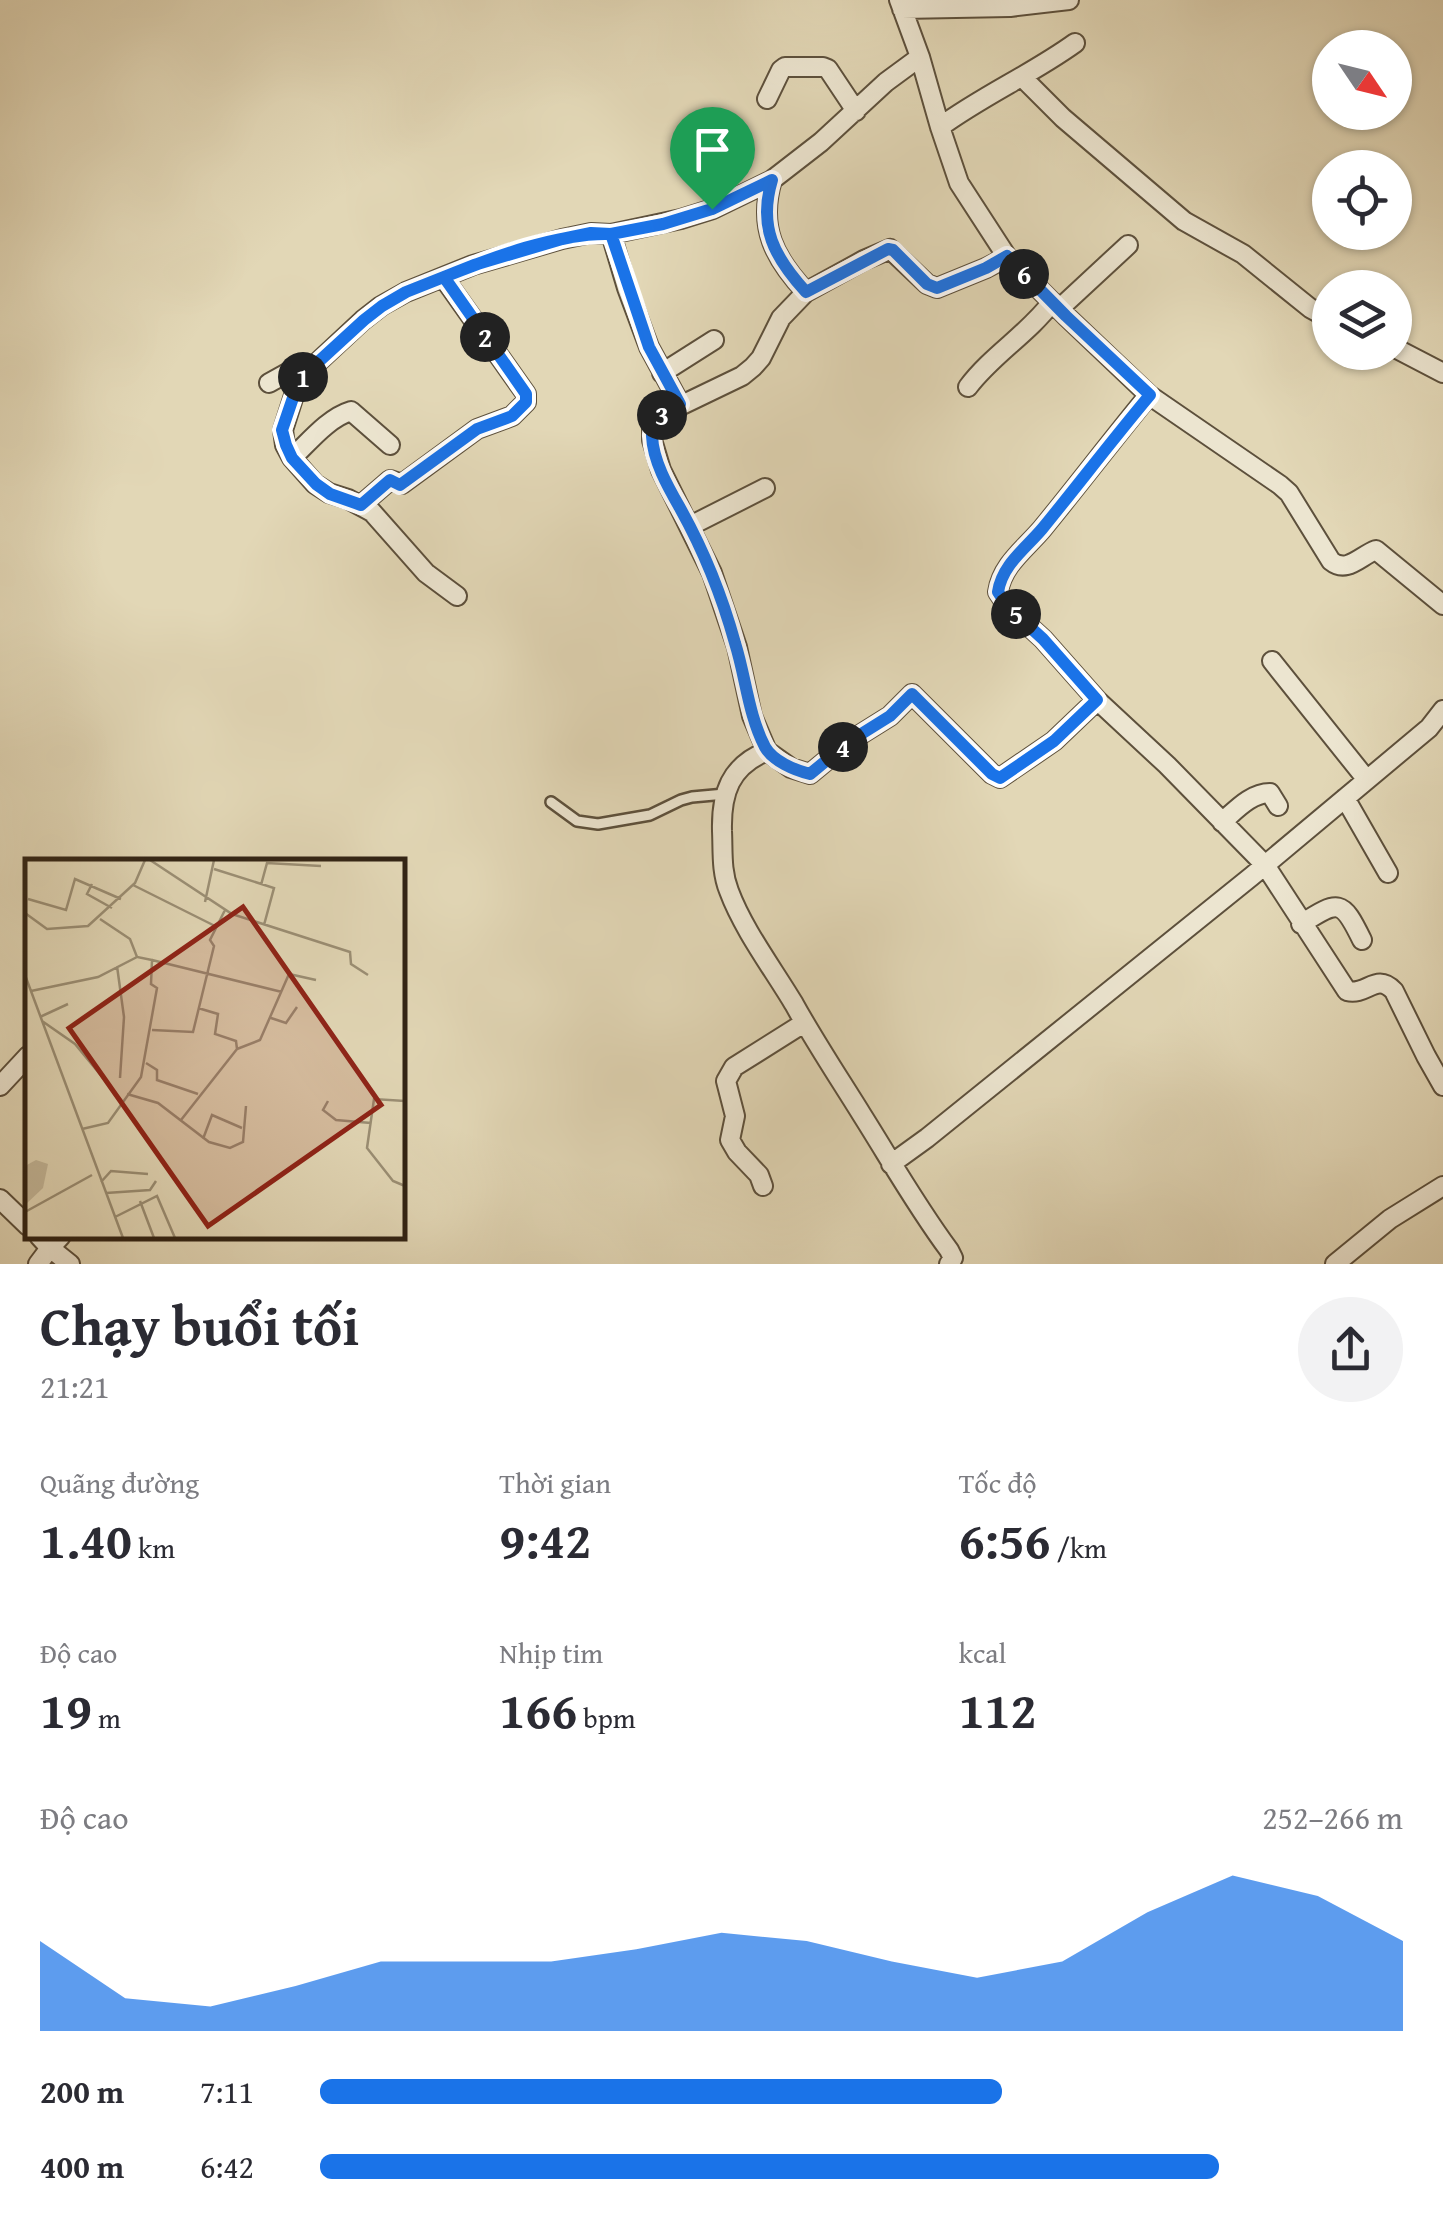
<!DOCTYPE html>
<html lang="vi">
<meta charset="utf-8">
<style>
body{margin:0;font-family:"Gentium Book Plus",serif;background:#f2f2f3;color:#2b2b33;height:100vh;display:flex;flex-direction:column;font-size:38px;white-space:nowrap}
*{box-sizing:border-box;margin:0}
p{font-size:32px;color:#7c7c81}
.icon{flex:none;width:55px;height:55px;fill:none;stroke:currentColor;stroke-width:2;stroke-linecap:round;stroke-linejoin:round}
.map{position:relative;height:1264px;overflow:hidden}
.side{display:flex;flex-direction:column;background:#fff;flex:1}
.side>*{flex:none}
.needle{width:65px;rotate:125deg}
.fabs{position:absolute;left:1312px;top:30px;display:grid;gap:20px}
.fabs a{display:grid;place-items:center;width:100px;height:100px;border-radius:50%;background:#fff;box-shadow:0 2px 8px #0004;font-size:50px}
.pin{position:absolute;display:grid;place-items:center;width:85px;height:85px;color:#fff;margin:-102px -42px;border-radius:50% 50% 50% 0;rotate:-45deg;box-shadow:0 0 10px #0007}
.pin .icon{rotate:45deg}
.km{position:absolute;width:50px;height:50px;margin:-25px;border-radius:50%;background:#222;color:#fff;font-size:28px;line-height:50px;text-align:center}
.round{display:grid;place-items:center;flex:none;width:105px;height:105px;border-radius:52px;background:#f2f2f3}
.headline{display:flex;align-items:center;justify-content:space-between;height:170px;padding:0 40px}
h1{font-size:55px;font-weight:700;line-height:75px}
.metrics{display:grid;grid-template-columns:repeat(3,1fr);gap:15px;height:170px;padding:10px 40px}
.metrics div{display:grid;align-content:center}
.metrics b{font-size:50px;font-weight:700}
.metrics small{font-size:28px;font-weight:400}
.metrics p{font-size:28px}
.chart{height:280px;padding:20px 40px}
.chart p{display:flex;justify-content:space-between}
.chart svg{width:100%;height:180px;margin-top:10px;fill:#1a73e8;opacity:.7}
ul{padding:0 40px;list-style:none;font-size:32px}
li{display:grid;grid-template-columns:160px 120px 1fr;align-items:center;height:75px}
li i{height:25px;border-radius:12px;background:#1a73e8}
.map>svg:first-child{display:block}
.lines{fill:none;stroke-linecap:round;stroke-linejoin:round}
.service-casing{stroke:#5d503c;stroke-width:14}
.minor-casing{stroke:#5d503c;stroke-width:22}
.service{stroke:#ece5d0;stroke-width:9}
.minor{stroke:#ece5d0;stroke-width:18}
.route-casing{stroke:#fff;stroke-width:20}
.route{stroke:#1a73e8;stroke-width:12}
.inset-road{fill:none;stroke:#9b8f75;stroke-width:2.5}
.view{fill:#8f2418;fill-opacity:0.15;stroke:#8f2418;stroke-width:5}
.inset-edge{fill:none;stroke:#312314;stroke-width:5}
</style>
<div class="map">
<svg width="1443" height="1264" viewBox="0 0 1443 1264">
<rect width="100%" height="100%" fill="#e2d7b6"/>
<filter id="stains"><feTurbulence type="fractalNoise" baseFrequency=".002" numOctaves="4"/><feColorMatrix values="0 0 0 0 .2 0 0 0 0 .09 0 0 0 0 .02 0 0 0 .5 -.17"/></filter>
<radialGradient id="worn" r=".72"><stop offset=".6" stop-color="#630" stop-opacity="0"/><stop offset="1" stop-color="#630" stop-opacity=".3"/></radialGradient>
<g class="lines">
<g class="service-casing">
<path id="service" d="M 551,802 L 577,821 L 598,824 L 650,815 L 681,800 L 692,797 L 725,794"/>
</g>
<g class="minor-casing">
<path id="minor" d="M 899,0 L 920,57 L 940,127 L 959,183 L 1007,257 L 1066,316 L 1149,395 L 1280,485 L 1289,493 L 1331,561 C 1347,574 1360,556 1376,550 L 1443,605
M 902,9 L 1010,7 L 1069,0
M 1022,77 L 1063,118 L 1184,221 L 1243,254 L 1310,308 L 1330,319
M 767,99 L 781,70 L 785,67 L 823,67 L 828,69 L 856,111
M 940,127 C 982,96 1032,74 1075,43
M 772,180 C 758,227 774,258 806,292
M 611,234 L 627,288 L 649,347 L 680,404
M 1007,257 L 986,268 L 937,288 L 927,284 L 890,249 L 864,260 L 806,292 L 781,318 L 761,358 L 753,367 L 742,376 L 659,416 L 652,430 L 652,440 L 661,470 L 712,573 L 737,647 L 752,716 L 767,751 L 791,768 L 810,774 L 850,741 L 890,716 L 912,694 L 992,774 L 1000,778 L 1054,741 L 1097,700
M 1059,309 L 1128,245
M 1395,348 L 1443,373
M 662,373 L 714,340
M 269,383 L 287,373 L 304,375
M 968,387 C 992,355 1028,334 1052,302
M 1149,395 C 1113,439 1078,485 1042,529 C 1025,549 1002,565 998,592 L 1008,607 L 1043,639 L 1097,700 L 1167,765 L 1265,865 L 1347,991 C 1367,996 1376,972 1394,991 L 1426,1056 L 1443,1086
M 292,458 C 309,442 328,418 351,411 L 390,445
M 361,505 L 390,480 L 402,484 L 477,429 L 512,416 L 526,402 L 526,394 L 443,277
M 690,526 L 765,488
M 457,596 L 426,573 L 372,512 L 348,499 L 329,493 L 315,484 L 292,458 L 285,445 L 283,430 L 296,389 L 304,375 L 363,320 L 381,306 L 406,292 L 473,265 L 562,239 L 591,233 L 611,234 L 681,219 L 713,209 L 772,180 L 821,142 L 886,82 L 920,57
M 1272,661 L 1367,780
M 767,751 C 730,766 721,793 722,831 C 723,851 721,871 729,891 C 743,929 773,969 794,1004 C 815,1042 839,1078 862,1115 C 891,1161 917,1207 949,1250 L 953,1258 L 949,1264
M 1345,798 L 1388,873
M 1222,822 C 1236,810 1251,793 1270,793 L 1278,806
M 1301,924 C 1339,900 1342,899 1362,940
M 0,1086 L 28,1056
M 891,1164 L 927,1138 L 1252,876 L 1429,728 L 1443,710
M 763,1186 L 759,1175 L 737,1152 L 730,1140 L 735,1116 L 726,1081 L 734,1067 L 804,1023
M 0,1199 L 28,1226
M 61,1236 L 50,1248 L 70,1264
M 38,1264 L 50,1248 L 39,1236
M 1335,1264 L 1390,1219 L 1443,1186"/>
</g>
<use href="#service" class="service"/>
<use href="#minor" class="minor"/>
</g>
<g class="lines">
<g class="route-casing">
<path id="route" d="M 712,209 L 663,224 L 611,234 L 591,233 L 562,239 L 474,265 L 406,292 L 382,306 L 364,320 L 304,375 L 296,389 L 282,430 L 286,445 L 292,458 L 316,484 L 330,494 L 361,505 L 390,480 L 400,485 L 477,429 L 512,416 L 526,402 L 526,394 L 444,277 C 491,258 560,232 611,234 L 649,347 L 680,404 C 667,412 651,418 652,436 C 653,461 668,487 680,508 C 704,551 722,596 735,643 C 746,678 748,714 765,747 C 773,761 794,770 810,774 L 850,741 L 890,716 L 912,694 L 992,774 L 1000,778 L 1054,741 L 1097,700 L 1043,639 L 1008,607 L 998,592 C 1002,565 1025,549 1042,529 C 1078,485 1113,439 1150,395 L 1066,316 L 1007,256 L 986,268 L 937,288 L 927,284 L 893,250 L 888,249 L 806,292 C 774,257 758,227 772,180 L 712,209"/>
</g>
<use href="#route" class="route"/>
</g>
<g transform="translate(25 859)">
<rect width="380" height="380" fill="#e2d7b6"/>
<path d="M 11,301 L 23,305 L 18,329 L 0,346 L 0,307 Z" fill="#c4b89a"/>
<path class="inset-road" d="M 125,1 L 207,55 L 325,93 L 326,105 L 343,116M 189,10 L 249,29 L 239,66M 67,25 L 62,35 L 87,49M 108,26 L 192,68M 236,26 L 242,4 L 296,7M 3,40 L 41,51 L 50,20 L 96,40M 180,43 L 189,1M 0,54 L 22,70 L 63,67 L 110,24 L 120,1M 127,101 L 257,133M 92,107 L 99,158 L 95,219M 0,116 L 98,379M 6,132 L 73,118 L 112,98M 173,149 L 193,155 L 190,175 L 211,182 L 212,190M 15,158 L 43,145M 246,159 L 261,164 L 272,148M 17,162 L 50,185 L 97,242M 127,171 L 168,173 L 189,87 L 185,81 L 200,51M 212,190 L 235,181 L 264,115 L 291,121M 121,204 L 132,211 L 132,221 L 173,235M 102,235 L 133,244 L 184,283 L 205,289 L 218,283 L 221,247M 303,242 L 298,251 L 311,261 L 346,264M 380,242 L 349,240 L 342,289 L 368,322 L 380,327M 156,261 L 212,190M 57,270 L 83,264 L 116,218 L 132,129 L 126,125 L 127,101 L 112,98 L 105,80 L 75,60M 178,280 L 187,256 L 217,269M 76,323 L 86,312 L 123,315M 81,334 L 125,331 L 131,322M 115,342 L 129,379M 0,353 L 67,316M 90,358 L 132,337 L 150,379"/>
<path class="view" d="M 218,48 L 356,246 L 183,367 L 44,169 Z"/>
<rect width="380" height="380" class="inset-edge"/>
</g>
<rect width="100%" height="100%" filter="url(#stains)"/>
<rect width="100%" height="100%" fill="url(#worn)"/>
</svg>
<div class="fabs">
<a><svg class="needle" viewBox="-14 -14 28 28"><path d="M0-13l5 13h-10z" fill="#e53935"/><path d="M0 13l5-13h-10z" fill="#7c7c81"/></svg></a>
<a><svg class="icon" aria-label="locate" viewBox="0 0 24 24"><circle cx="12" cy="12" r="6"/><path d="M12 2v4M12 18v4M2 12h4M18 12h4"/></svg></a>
<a><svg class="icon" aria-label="layers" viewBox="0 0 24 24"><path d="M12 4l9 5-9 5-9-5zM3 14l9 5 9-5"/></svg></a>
</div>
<div class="pin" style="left:712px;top:209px;background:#1e9e55"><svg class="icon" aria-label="arrive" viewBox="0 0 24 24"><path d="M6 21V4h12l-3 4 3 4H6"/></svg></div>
<b class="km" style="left:303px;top:377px">1</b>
<b class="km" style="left:485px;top:337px">2</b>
<b class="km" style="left:662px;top:415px">3</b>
<b class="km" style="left:843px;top:747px">4</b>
<b class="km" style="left:1016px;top:614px">5</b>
<b class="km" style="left:1024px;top:274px">6</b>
</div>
<section class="side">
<div class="headline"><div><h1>Chạy buổi tối</h1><p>21:21</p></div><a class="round"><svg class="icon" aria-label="share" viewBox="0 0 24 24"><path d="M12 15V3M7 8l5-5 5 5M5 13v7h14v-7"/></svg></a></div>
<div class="metrics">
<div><p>Quãng đường</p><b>1.40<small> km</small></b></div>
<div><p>Thời gian</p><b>9:42</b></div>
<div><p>Tốc độ</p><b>6:56<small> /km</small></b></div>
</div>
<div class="metrics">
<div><p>Độ cao</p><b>19<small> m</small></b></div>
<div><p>Nhịp tim</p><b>166<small> bpm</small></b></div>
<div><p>kcal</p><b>112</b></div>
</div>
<div class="chart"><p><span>Độ cao</span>252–266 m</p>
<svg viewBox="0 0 160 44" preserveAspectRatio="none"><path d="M0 44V22L10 36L20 38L30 33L40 27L50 27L60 27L70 24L80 20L90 22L100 27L110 31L120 27L130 15L140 6L150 11L160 22V44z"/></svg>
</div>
<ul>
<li><b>200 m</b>7:11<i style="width:63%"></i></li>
<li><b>400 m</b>6:42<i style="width:83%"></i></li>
</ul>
</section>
